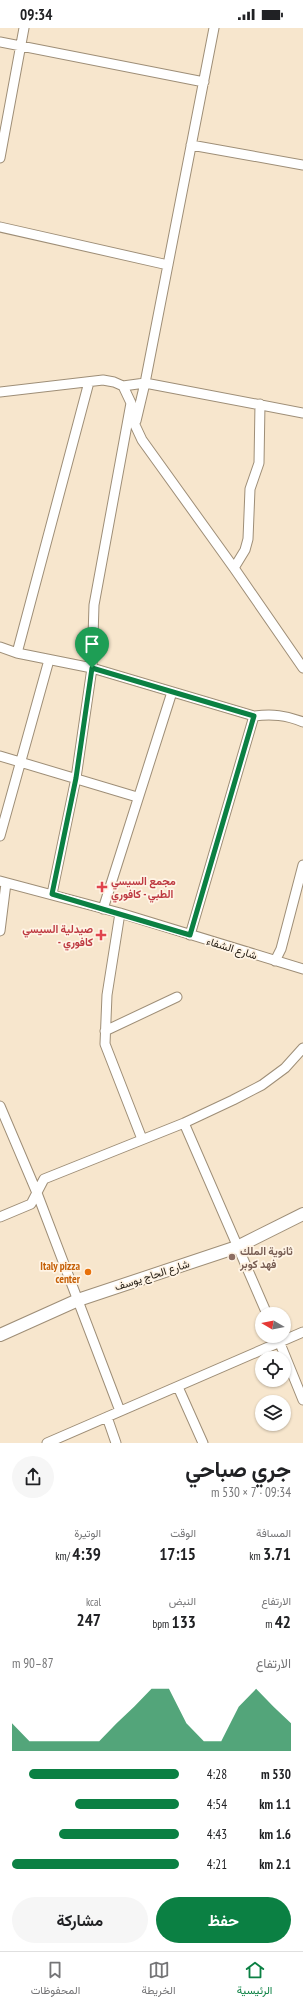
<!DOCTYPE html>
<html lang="ar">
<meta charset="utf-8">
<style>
body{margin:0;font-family:"PT Sans Narrow",Vazirmatn,sans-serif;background:#f6f6f6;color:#202124;direction:rtl;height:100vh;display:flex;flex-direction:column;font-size:15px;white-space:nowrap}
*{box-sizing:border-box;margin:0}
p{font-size:13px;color:#757577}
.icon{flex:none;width:22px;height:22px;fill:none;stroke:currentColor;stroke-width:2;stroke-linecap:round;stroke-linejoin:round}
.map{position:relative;height:1415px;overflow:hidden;direction:ltr}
.side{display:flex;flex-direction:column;background:#fff;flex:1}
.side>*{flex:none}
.needle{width:26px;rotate:280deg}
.fabs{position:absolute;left:255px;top:1279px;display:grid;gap:8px}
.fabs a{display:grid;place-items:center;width:36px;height:36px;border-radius:50%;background:#fff;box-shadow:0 1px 3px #0004;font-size:20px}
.pin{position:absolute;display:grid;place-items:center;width:34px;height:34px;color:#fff;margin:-41px -17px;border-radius:50% 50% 50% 0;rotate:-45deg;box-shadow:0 0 4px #0007}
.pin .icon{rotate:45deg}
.round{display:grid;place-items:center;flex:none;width:42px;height:42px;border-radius:21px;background:#f6f6f6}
.headline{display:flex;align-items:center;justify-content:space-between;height:68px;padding:0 12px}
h1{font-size:22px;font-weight:700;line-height:30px}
.metrics{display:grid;grid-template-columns:repeat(3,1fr);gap:6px;height:68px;padding:4px 12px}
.metrics div{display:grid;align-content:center}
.metrics b{font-size:17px;font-weight:700}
.metrics small{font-size:11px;font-weight:400}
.metrics p{font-size:11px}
.chart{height:112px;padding:8px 12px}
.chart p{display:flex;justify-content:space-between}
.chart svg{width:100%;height:72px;margin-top:4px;fill:#0b8043;opacity:.7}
.button{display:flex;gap:8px;margin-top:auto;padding:8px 12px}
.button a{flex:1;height:46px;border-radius:24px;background:#0b8043;color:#fff;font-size:16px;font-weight:700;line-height:46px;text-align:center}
.button a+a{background:#f6f6f6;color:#202124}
ul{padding:0 12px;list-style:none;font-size:13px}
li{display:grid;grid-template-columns:64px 48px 1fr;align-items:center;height:30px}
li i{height:10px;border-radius:5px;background:#0b8043}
.status{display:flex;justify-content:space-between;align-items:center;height:28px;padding:0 20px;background:#fff;direction:ltr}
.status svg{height:11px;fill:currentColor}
.tab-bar{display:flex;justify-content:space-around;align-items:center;height:56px;border-top:1px solid #e0e0e0;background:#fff;font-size:11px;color:#757577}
.tab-bar a{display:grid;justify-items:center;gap:2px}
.tab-bar .active{color:#0b8043}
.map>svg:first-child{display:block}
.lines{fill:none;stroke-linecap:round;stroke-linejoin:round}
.minor-casing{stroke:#9e8e77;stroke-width:11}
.major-casing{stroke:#9e8e77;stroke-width:14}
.minor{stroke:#fff;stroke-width:9}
.major{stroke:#fff;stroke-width:12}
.route-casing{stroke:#fff;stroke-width:8}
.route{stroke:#0b8043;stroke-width:5}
.health-dot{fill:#e0444e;stroke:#fff4e5;stroke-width:1.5}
.education-dot{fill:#8d6e63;stroke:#fff4e5;stroke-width:1.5}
.food-dot{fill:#e8710a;stroke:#fff4e5;stroke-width:1.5}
.labels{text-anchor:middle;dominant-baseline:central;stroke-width:3.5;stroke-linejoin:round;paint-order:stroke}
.health-label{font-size:11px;font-weight:bold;fill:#be3a42;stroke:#fff4e5;text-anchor:start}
.street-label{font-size:11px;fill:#282118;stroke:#fff4e5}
.education-label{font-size:11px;font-weight:bold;fill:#785e54;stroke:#fff4e5;text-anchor:start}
.food-label{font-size:11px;font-weight:bold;fill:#c56008;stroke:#fff4e5;text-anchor:end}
</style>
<div class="status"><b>09:34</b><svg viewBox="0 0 49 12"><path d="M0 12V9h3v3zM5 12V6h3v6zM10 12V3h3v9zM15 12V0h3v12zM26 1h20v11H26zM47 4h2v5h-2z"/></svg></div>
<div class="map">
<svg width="303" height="1415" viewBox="0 0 303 1415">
<rect width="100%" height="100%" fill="#f7e6cd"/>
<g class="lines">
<g class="minor-casing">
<path id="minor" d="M 0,14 L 204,54
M 191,117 L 303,137
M 0,130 L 24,0
M 0,199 L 168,237
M 123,358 L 145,355 L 303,385
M 0,364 L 103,352 L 114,354 L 123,358 L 131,375 L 135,397 L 142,412 L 234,540 L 303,640
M 136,393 L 145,355 L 214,0
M 234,540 L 245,522 L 248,511 L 250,461 L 259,435 L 260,376
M 0,619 L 17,625 L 92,640 L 254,688 C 272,686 286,687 303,694
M 17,625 L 89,354
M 0,728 L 137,769
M 0,808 L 49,632
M 0,853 L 120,885 L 303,941
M 52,866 L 76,750 L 92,640 L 94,577 L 131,375
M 103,881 L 172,664
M 120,885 L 107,967 L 105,1016 L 142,1111
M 0,903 L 6,855
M 190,907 L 254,688
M 275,933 L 281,921 L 303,837
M 105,1003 L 177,969
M 0,1078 L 37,1165 L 120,1383
M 184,1095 L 267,1286
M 0,1189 L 31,1176 L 44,1151 L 184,1095 L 233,1072 L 262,1057 L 285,1040 L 303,1020
M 277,1308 L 303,1372
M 178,1359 L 203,1415
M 107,1389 L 116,1415
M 47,1415 L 303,1304"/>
</g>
<g class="major-casing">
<path id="major" d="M 0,1307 L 78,1272 L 237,1219 L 303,1186"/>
</g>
<use href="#minor" class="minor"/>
<use href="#major" class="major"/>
</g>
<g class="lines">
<g class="route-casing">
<path id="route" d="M 92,640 L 254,688 L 190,907 L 52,866 L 76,750 Z"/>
</g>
<use href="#route" class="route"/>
</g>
<g class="health-dot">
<path d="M100 853h4v4h4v4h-4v4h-4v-4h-4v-4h4z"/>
<path d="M99 901h4v4h4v4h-4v4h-4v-4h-4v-4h4z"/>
</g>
<circle class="education-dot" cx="232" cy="1229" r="4"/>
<circle class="food-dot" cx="88" cy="1244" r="4"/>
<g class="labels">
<g class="health-label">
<text x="111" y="853">مجمع السيسي<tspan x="111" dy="13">الطبي - كافوري</tspan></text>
<text x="93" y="901" text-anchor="end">صيدلية السيسي<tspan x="93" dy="13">- كافوري</tspan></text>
</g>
<g class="street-label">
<text transform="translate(232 920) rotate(17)">شارع الشفاء</text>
<text transform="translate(152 1247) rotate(-18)">شارع الحاج يوسف</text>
</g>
<g class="education-label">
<text x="240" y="1223">ثانوية الملك<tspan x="240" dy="13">فهد كوبر</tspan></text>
</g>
<g class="food-label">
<text x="80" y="1238">Italy pizza<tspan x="80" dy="13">center</tspan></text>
</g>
</g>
</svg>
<div class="fabs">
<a><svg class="needle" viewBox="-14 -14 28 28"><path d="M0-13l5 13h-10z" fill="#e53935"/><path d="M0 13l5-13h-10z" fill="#757577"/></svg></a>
<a><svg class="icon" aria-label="locate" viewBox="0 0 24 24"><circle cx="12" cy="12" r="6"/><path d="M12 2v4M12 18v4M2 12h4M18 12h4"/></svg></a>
<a><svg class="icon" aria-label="layers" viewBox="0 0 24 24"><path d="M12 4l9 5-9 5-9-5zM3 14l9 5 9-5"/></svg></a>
</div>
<div class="pin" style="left:92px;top:640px;background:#1e9e55"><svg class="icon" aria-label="arrive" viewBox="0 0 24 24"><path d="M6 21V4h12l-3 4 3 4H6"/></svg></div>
</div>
<section class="side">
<div class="headline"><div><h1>جري صباحي</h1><p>09:34 · 7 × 530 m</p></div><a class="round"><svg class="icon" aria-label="share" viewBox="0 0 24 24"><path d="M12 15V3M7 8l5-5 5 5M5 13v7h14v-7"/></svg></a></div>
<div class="metrics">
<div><p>المسافة</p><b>3.71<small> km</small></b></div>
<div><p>الوقت</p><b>17:15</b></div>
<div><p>الوتيرة</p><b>4:39<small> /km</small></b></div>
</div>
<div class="metrics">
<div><p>الارتفاع</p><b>42<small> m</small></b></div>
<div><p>النبض</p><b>133<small> bpm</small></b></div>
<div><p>kcal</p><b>247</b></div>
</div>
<div class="chart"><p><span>الارتفاع</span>87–90 m</p>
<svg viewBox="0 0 160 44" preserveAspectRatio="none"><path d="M0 44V27L10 38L20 38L30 38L40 38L50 38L60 27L70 17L80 6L90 6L100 27L110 38L120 38L130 17L140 6L150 17L160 27V44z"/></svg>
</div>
<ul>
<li><b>530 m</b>4:28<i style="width:90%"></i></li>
<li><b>1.1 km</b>4:54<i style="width:62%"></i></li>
<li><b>1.6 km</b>4:43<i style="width:72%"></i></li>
<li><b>2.1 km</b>4:21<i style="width:100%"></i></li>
</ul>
<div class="button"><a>حفظ</a><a>مشاركة</a></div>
</section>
<nav class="tab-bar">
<a class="active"><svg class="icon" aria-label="home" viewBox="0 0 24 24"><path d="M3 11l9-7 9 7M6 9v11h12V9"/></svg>الرئيسية</a>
<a><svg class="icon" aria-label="map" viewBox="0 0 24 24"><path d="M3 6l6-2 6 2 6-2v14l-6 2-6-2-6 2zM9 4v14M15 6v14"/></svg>الخريطة</a>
<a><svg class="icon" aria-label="saved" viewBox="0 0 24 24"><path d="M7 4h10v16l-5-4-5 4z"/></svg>المحفوظات</a>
</nav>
